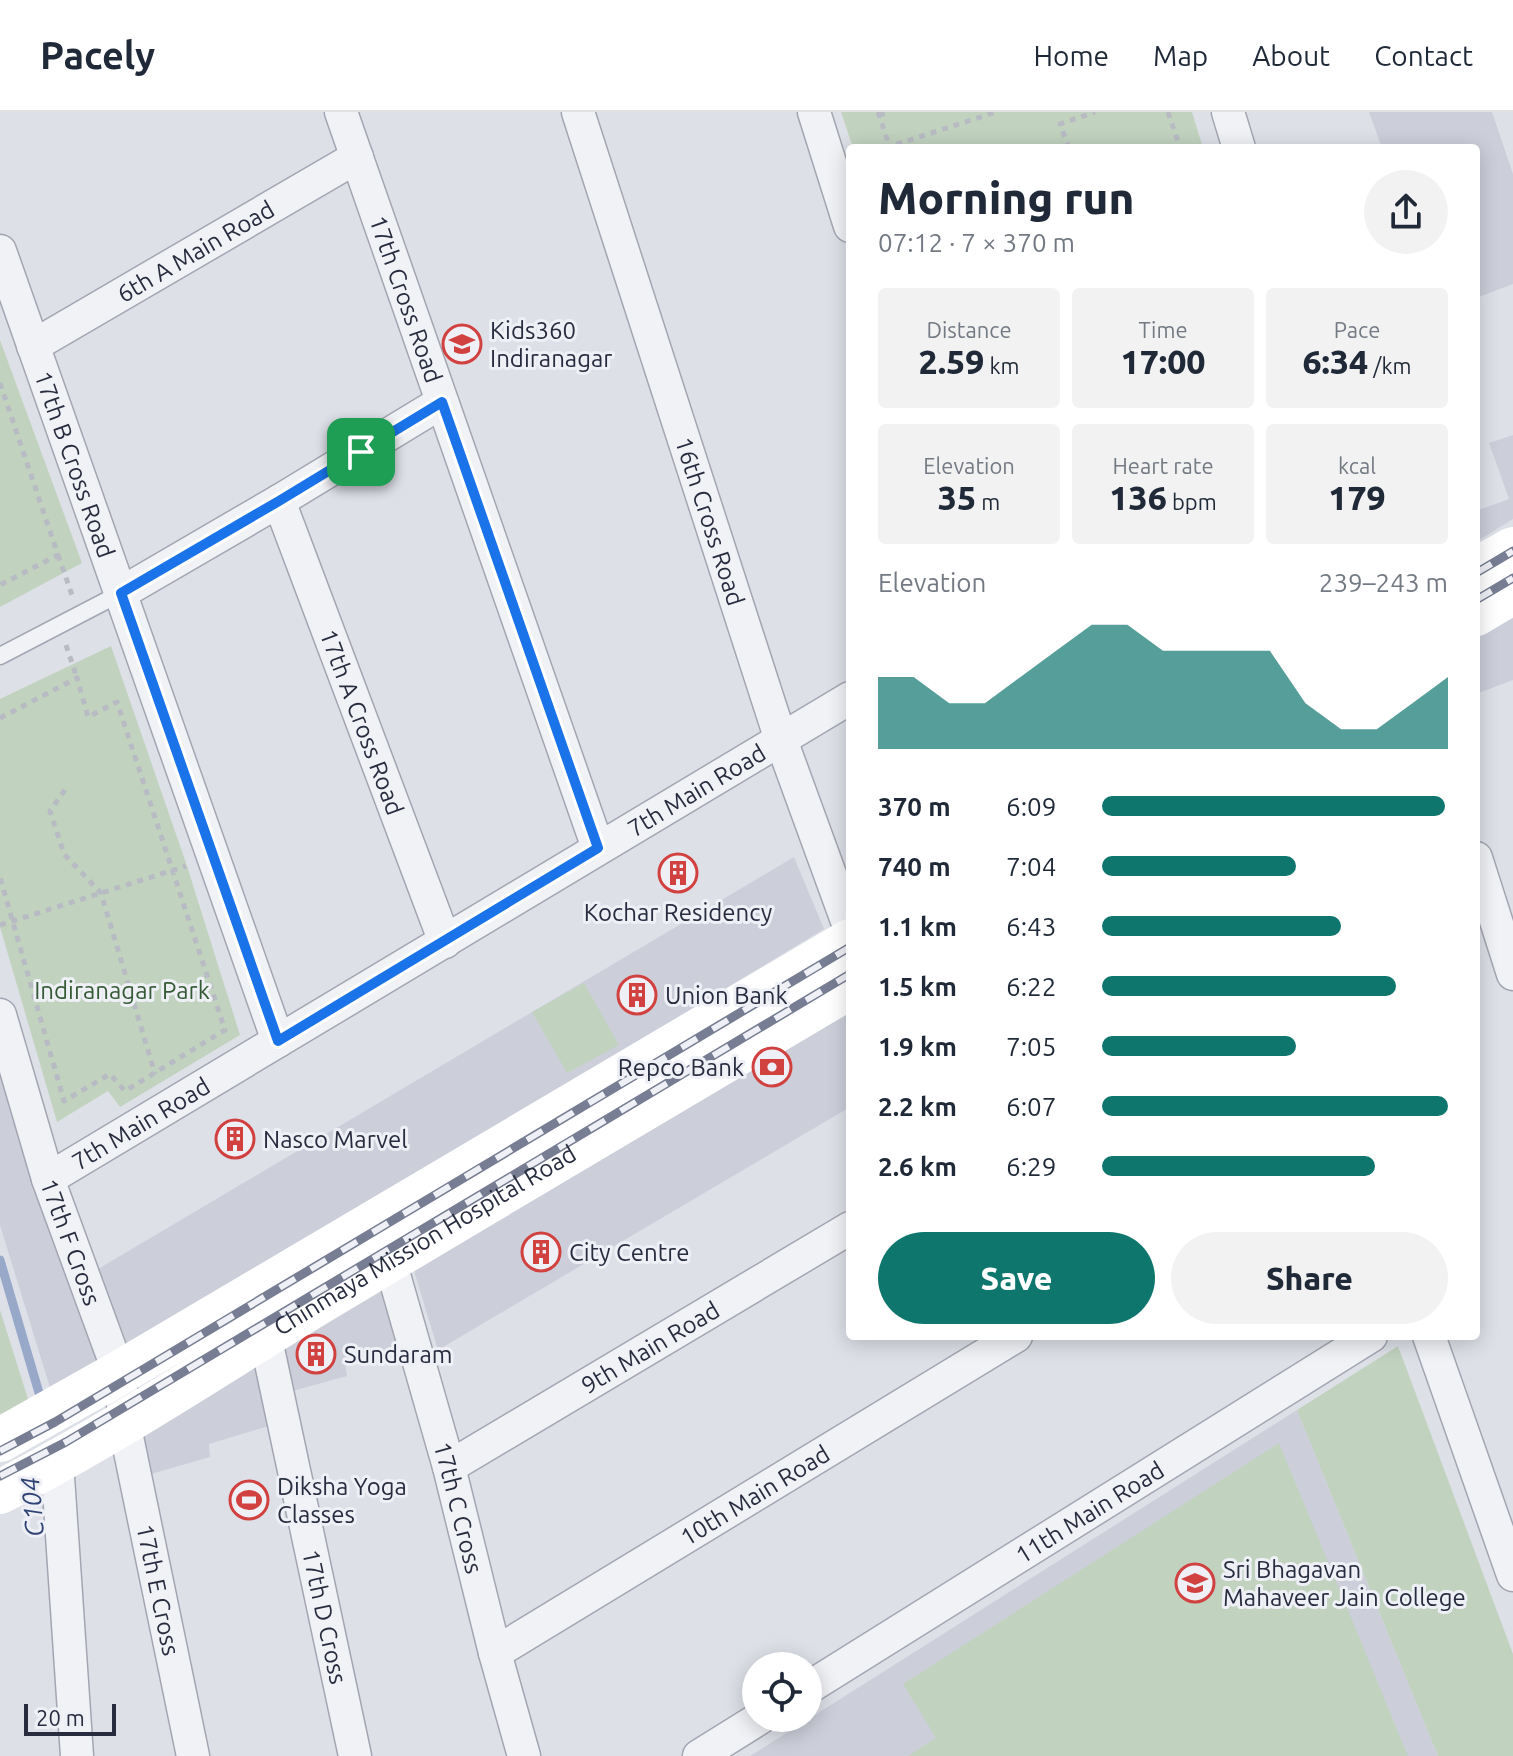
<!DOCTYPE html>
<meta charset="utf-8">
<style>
body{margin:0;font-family:Ubuntu,sans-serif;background:#f2f2f3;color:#1f2937;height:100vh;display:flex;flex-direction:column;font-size:30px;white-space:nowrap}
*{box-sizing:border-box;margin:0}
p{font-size:26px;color:#747a83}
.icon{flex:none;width:44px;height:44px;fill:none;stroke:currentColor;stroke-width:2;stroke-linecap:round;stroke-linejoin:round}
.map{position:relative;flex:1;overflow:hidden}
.drawer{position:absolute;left:846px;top:32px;width:634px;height:1196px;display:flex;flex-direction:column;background:#fff;border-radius:8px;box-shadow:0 4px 20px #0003}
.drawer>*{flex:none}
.buttons{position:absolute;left:742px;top:1540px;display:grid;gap:16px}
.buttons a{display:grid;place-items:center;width:80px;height:80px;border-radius:50%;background:#fff;box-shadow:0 4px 20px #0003;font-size:40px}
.scale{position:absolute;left:24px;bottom:20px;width:92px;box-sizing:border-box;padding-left:8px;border:4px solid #272c3f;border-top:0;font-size:22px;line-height:28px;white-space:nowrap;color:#272c3f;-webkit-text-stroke:6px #eef0f6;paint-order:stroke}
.pin{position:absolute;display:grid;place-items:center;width:68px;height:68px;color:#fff;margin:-34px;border-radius:16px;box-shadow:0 4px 12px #0006}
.round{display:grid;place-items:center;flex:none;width:84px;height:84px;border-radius:42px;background:#f2f2f3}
.headline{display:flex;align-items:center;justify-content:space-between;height:136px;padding:0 32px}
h1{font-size:44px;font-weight:800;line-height:60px}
.figures{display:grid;grid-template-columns:repeat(3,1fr);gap:12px;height:136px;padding:8px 32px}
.figures div{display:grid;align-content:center;border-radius:8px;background:#f2f2f3;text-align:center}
.figures b{font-size:34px;font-weight:800}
.figures small{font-size:22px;font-weight:400}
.figures p{font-size:22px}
.chart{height:224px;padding:16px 32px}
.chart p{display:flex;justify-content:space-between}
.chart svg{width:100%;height:144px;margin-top:8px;fill:#0f766e;opacity:.7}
.action{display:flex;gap:16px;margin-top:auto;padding:16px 32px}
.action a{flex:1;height:92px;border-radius:48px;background:#0f766e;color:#fff;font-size:32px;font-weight:800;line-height:92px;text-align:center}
.action a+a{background:#f2f2f3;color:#1f2937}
ul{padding:0 32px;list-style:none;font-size:26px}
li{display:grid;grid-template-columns:128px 96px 1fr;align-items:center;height:60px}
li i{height:20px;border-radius:10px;background:#0f766e}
header{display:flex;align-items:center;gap:48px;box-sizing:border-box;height:112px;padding:0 40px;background:#fff;border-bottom:2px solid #e0e1e3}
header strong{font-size:38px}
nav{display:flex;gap:44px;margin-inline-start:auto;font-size:28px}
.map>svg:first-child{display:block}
.built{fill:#cccfda}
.green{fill:#c1d2bf}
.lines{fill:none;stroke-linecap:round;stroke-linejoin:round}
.stream{stroke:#98a8c9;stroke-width:9}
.service-casing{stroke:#a3a6b2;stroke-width:19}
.minor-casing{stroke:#a3a6b2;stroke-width:35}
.path{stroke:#b8bbc3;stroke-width:5;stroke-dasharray:6 6;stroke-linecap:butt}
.service{stroke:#f1f2f6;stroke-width:16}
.minor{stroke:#f1f2f6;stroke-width:32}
.secondary{stroke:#fff;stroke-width:44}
.rail-casing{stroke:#777d92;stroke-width:9}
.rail{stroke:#eef0f6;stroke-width:6;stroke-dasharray:18;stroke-linecap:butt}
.route-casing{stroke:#fff;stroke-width:16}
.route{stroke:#1a73e8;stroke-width:10}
.labels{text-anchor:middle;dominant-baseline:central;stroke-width:6;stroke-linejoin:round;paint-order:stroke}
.street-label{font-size:24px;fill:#272c3f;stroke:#eef0f6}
.poi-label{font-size:24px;fill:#272c3f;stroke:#eef0f6;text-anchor:start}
.park-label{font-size:24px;fill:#355b34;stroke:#eef0f6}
.water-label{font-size:26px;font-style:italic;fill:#304474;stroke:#eef0f6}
</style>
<header>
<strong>Pacely</strong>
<nav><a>Home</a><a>Map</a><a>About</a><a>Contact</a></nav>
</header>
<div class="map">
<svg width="1513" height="1644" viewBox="0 0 1513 1644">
<rect width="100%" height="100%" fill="#dee0e8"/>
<path class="built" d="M 1369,0 L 1492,0 L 1513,62 L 1513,172 L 1476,186 L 1476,36 L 1382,36 Z
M 1513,323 L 1513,407 L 1476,430 L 1476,399 L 1509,387 L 1489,331 Z
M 1513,506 L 1513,568 L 1476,582 L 1476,527 Z
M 794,745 L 824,817 L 129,1237 L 98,1157 Z
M 850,899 L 850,995 L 438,1238 L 414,1159 Z
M 0,922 L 101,1252 L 51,1279 L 0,1113 Z
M 383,1178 L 399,1237 L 345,1250 L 347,1264 L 289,1280 L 280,1240 Z
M 257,1245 L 272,1313 L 209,1332 L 210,1345 L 151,1362 L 141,1319 Z
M 1297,1298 L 1438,1644 L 750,1644 Z"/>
<path class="green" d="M 841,0 L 1192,0 L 1203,36 L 853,36 Z
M 0,228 L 82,451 L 0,495 Z
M 111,534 L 187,754 L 240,923 L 120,995 L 108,979 L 57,1010 L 0,815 L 0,587 Z
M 584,871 L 619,933 L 567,961 L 532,900 Z
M 0,1198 L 29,1290 L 0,1304 Z
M 1398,1234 L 1513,1542 L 1513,1644 L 1438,1644 L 1297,1298 Z
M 1279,1331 L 1408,1644 L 908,1644 L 936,1626 L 903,1572 Z"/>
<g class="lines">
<path class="stream" d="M 0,1148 L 42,1291"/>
<g class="service-casing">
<path id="service" d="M 0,544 L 121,481"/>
</g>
<g class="minor-casing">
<g id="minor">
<path id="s1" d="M 341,0 L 598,736"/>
<path id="s2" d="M 578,0 L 781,628 L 850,817"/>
<path d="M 814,0 L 850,114"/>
<path d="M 1228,0 L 1239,36"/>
<path id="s3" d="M 0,139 L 278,929"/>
<path id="s4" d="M 33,234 L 357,45"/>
<path id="s5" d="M 279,389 L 445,830"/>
<path d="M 121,481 L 279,389 L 442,290"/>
<path d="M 1476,746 L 1513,862"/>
<path id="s6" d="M 0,903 L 48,1067 L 119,1261 L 127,1325 L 193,1644"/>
<path id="s7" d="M 48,1067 L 850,586"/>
<path id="s8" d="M 390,1149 L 449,1355 L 495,1541 L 524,1644"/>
<path id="s9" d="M 265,1223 L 355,1644"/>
<path d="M 1429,1224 L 1513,1463"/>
<path d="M 57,1350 L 77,1644"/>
<path id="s10" d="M 449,1355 L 850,1116"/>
<path id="s11" d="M 495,1541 L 1016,1224"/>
<path id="s12" d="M 808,1576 L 1371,1224"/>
<path d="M 699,1644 L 760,1606"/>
</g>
</g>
<path class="path" d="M 878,0 L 890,36
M 1168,0 L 1180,36
M 879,3 L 889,0
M 885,36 L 996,0
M 1069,36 L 1060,12 L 1095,0
M 0,271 L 58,443 L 0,473
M 58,443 L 72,483
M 66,533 L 77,566
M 0,606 L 77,566 L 88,605 L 117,590 L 225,918 L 125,979 L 110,962 L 64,989 L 0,765
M 65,678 L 50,699 L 64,742 L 101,781 L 155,962
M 0,813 L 186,754"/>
<use href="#service" class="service"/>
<use href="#minor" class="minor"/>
<g class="secondary">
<path d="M 1476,458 L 1513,437"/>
<path d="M 1476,502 L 1513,480"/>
<path d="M 0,1328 L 119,1261 L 850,829"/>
<path id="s13" d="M 0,1380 C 110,1324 213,1255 318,1191 C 495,1085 673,980 850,875"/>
</g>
<g class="rail-casing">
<path id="rail" d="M 1476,461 L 1513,439
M 1476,488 L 1513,466
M 0,1339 L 55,1310 L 850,835
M 0,1364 L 66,1330 L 850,862"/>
</g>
<use href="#rail" class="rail"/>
</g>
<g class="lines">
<g class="route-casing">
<path id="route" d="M 442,290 L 598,736 L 278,929 L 121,481 L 279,389 Z"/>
</g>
<use href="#route" class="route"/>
</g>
<defs>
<g id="school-ring" transform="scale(2)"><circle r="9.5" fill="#eef0f6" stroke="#d1413f" stroke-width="1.5"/><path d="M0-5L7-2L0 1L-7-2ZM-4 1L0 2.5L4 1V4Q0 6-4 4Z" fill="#d1413f"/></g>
<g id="building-ring" transform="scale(2)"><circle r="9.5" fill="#eef0f6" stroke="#d1413f" stroke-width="1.5"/><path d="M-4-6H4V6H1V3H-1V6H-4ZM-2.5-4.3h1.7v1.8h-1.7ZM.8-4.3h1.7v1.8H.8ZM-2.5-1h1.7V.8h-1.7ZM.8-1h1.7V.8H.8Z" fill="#d1413f"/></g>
<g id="bank-ring" transform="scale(2)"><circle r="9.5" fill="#eef0f6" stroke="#d1413f" stroke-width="1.5"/><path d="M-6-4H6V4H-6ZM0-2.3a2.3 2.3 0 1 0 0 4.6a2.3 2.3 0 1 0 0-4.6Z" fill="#d1413f"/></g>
<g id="stadium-ring" transform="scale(2)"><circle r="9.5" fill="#eef0f6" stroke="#d1413f" stroke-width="1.5"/><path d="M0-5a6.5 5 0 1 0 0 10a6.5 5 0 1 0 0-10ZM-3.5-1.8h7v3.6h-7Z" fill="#d1413f"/></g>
<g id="university-ring" transform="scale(2)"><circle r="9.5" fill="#eef0f6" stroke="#d1413f" stroke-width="1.5"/><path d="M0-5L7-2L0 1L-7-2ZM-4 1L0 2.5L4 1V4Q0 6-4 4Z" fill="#d1413f"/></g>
</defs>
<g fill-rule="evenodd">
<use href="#school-ring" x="462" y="232"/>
<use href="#building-ring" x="678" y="761"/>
<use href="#building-ring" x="637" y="883"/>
<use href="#bank-ring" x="772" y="955"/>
<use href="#building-ring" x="235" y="1027"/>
<use href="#building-ring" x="541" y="1140"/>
<use href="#building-ring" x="316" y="1242"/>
<use href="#stadium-ring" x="249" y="1388"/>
<use href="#university-ring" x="1195" y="1471"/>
</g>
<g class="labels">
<g class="street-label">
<text stroke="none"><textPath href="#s4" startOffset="188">6th A Main Road</textPath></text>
<text stroke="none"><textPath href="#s1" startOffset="198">17th Cross Road</textPath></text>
<text stroke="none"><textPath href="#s3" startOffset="226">17th B Cross Road</textPath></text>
<text stroke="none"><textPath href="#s2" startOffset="430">16th Cross Road</textPath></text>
<text stroke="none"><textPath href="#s5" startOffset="236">17th A Cross Road</textPath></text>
<text stroke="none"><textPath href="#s7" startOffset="756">7th Main Road</textPath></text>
<text stroke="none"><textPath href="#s7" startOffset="108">7th Main Road</textPath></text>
<text stroke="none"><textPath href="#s13" startOffset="494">Chinmaya Mission Hospital Road</textPath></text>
<text stroke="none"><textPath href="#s6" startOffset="238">17th F Cross</textPath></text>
<text stroke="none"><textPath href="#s10" startOffset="234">9th Main Road</textPath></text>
<text stroke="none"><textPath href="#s11" startOffset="304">10th Main Road</textPath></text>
<text stroke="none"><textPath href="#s8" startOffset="256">17th C Cross</textPath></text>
<text stroke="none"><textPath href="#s12" startOffset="332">11th Main Road</textPath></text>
<text stroke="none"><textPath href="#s6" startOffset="598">17th E Cross</textPath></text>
<text stroke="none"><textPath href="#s9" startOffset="288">17th D Cross</textPath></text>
</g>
<g class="poi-label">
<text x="490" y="218">Kids360<tspan x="490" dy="28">Indiranagar</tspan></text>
<text x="678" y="800" text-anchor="middle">Kochar Residency</text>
<text x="665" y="883">Union Bank</text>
<text x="744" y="955" text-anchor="end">Repco Bank</text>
<text x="263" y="1027">Nasco Marvel</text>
<text x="569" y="1140">City Centre</text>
<text x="344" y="1242">Sundaram</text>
<text x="277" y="1374">Diksha Yoga<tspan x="277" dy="28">Classes</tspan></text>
<text x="1223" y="1457">Sri Bhagavan<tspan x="1223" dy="28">Mahaveer Jain College</tspan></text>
</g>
<g class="park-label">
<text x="122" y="878">Indiranagar Park</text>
</g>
<g class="water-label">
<text transform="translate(32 1395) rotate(-95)">C104</text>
</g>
</g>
</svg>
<div class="buttons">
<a><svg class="icon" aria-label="locate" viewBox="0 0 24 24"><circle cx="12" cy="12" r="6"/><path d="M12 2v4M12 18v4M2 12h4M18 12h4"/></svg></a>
</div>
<div class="scale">20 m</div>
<div class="pin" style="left:361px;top:340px;background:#1e9e55"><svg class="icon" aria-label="arrive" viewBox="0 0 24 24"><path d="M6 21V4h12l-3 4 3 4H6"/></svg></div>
<section class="drawer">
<div class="headline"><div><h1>Morning run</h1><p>07:12 · 7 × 370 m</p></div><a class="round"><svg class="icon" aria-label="share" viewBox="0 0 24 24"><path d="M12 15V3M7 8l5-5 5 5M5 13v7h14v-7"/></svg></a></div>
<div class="figures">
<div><p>Distance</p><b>2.59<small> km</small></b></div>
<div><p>Time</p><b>17:00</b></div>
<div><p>Pace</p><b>6:34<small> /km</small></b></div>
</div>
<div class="figures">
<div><p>Elevation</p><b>35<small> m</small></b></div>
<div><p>Heart rate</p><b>136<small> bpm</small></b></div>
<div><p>kcal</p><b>179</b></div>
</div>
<div class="chart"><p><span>Elevation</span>239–243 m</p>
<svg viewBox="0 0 160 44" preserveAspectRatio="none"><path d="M0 44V22L10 22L20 30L30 30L40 22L50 14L60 6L70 6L80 14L90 14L100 14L110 14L120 30L130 38L140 38L150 30L160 22V44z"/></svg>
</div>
<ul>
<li><b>370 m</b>6:09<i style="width:99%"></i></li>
<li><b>740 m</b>7:04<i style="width:56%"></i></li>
<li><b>1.1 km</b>6:43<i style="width:69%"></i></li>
<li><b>1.5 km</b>6:22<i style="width:85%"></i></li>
<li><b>1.9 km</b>7:05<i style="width:56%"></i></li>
<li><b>2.2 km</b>6:07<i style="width:100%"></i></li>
<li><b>2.6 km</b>6:29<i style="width:79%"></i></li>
</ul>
<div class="action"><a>Save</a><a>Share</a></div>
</section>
</div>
